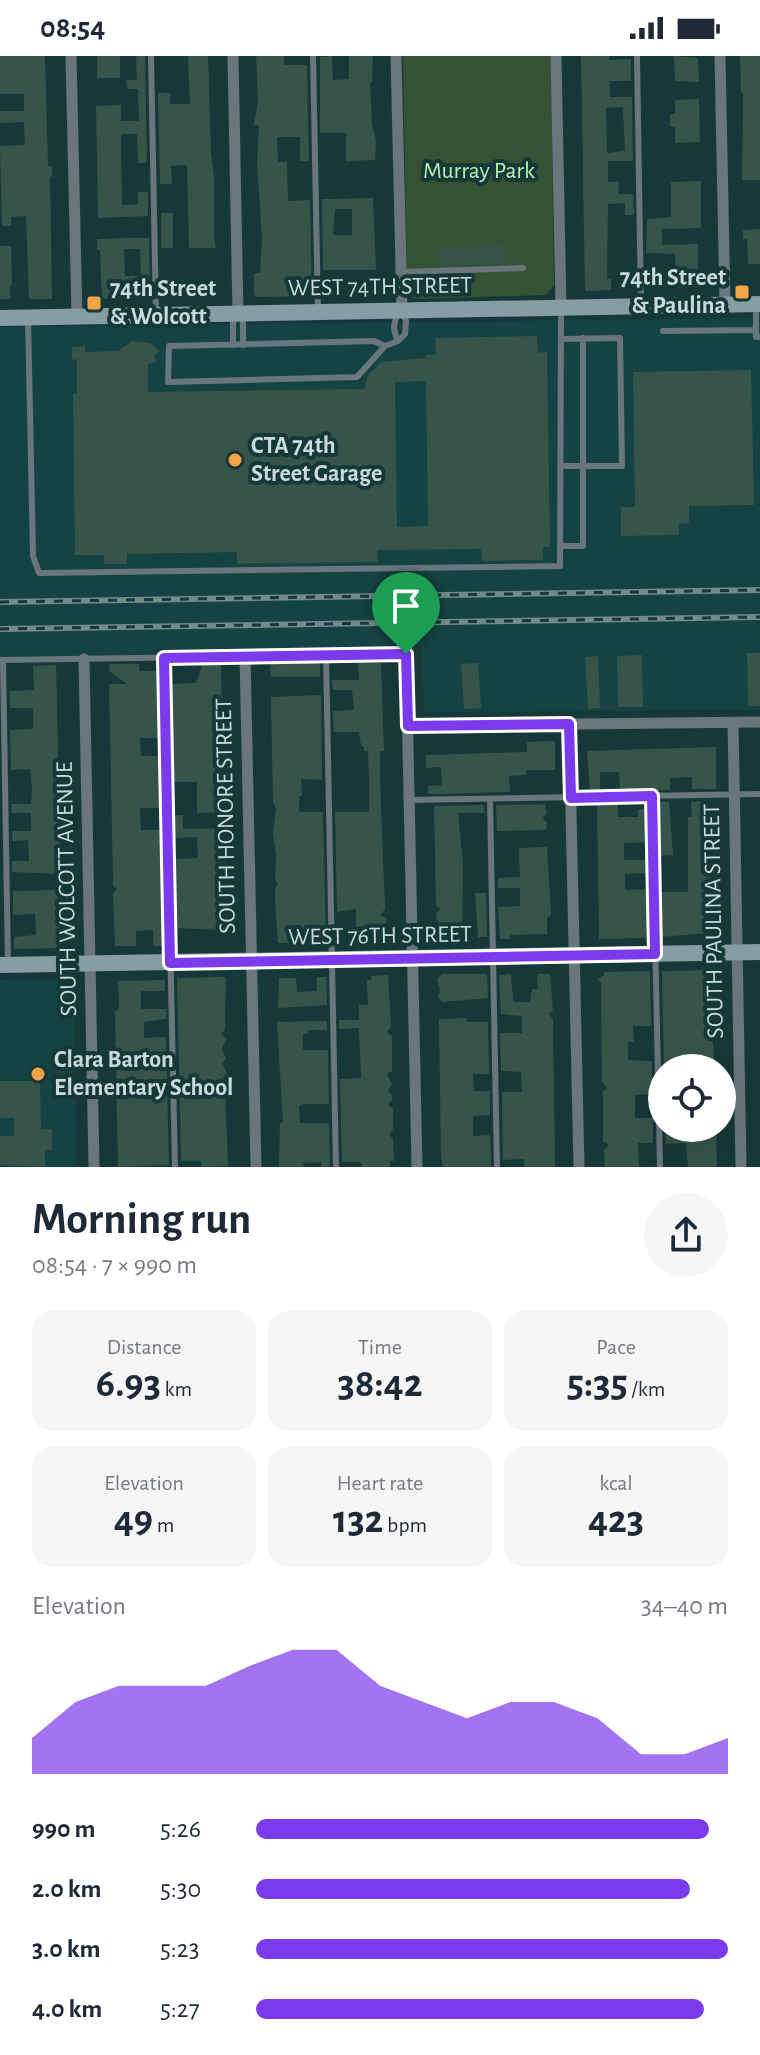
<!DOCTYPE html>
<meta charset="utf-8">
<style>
body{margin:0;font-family:"Alegreya Sans",sans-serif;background:#f6f6f7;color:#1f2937;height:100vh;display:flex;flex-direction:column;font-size:30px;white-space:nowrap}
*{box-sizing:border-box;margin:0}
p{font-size:26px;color:#747a83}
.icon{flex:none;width:44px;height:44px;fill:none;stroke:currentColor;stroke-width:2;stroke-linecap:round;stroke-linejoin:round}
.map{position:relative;height:1111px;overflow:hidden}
.drawer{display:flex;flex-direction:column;background:#fff;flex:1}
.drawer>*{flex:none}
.fabs{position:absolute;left:648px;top:998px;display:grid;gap:16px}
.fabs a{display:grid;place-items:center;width:88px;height:88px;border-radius:50%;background:#fff;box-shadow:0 8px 32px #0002;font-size:40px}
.pin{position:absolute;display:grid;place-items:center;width:68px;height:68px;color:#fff;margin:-82px -34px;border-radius:50% 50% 50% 0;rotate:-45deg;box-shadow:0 0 8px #0007}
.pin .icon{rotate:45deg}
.round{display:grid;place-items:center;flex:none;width:84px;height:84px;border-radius:42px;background:#f6f6f7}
.headline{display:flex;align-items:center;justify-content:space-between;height:136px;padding:0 32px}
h1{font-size:44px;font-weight:600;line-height:60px}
.metrics{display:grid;grid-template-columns:repeat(3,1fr);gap:12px;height:136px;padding:8px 32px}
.metrics div{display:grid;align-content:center;border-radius:20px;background:#f6f6f7;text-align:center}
.metrics b{font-size:40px;font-weight:600}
.metrics small{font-size:22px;font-weight:400}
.metrics p{font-size:22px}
.chart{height:224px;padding:16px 32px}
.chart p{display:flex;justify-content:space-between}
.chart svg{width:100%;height:144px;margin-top:8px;fill:#7c3aed;opacity:.7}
ul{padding:0 32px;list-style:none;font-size:26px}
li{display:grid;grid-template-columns:128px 96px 1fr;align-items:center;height:60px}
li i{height:20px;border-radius:10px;background:#7c3aed}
.status{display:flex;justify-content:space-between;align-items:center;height:56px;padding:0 40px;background:#fff;direction:ltr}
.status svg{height:22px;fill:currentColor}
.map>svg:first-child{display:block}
.built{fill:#154242}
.green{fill:#365235}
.building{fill:#37544a;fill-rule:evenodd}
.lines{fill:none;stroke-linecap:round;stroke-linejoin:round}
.lane{stroke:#69767b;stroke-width:6}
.street{stroke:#69767b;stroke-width:11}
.secondary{stroke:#879da4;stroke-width:16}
.rail-casing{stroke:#718a8a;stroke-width:6}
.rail{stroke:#173838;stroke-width:3;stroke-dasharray:9;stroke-linecap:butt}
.route-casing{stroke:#fff;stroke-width:16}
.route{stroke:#7c3aed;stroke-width:10}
.poi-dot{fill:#f4a444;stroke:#173838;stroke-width:3}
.labels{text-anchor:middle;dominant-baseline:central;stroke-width:8;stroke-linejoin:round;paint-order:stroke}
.park-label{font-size:24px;fill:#b2f2b0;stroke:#173838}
.poi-label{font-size:24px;font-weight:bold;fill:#c8dada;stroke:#173838;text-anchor:start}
.street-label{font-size:24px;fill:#c8dada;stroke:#173838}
</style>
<div class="status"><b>08:54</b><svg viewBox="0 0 49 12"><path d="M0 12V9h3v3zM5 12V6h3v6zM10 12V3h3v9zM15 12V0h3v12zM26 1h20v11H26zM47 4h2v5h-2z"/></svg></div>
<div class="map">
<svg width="760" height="1111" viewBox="0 0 760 1111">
<rect width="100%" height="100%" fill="#173838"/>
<path class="built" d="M 760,262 L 760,654 L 424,656 L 422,594 L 0,602 L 0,271 Z
M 73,923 L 77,1111 L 0,1111 L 0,924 Z"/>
<path class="green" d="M 403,0 L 551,0 L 554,229 L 546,239 L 415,243 L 407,236 Z"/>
<path class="building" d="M 0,0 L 45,0 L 48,110 L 52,110 L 52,121 L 50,121 L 52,243 L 29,243 L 26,160 L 11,161 L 11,170 L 2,170 L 0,90 L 25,89 L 24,66 L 0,67 L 0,55 L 24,55 L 24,38 L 0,38 Z
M 97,0 L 120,0 L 120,22 L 97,22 Z
M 136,0 L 145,0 L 147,107 L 138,107 L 137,78 L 121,78 L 122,149 L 138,148 L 138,136 L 148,136 L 148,160 L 98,162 L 96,50 L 121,49 L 121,65 L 139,65 L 138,33 L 127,33 L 126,24 L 137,24 Z
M 188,0 L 208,0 L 211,98 L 214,120 L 214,183 L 216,192 L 189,192 L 187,109 L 171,110 L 172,128 L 160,128 L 158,37 L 170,37 L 170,48 L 190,48 Z
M 256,0 L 284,0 L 284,9 L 307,9 L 309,105 L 300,105 L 300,81 L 277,81 L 278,106 L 287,106 L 288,145 L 310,144 L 312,240 L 256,241 L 254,238 L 254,217 L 260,217 L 262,181 L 257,106 L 259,69 L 254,69 L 258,45 Z
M 332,0 L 333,24 L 349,23 L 349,0 L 373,0 L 372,26 L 370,27 L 372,69 L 376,84 L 375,104 L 346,105 L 346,77 L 320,77 L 320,1 Z
M 581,0 L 609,0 L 609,4 L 631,3 L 631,25 L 610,25 L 610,41 L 632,41 L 633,105 L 608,105 L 608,126 L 619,126 L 618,138 L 633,138 L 634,159 L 625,159 L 625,147 L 608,148 L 607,223 L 611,223 L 611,234 L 585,235 ZM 623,51 L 625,95 L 607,97 L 606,52 Z
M 674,0 L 698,2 L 699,26 L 675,25 Z
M 740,0 L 760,0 L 760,124 L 742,124 L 743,37 L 741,37 Z
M 699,43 L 700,86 L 675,87 L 675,71 L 670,71 L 670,58 L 675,58 L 675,44 Z
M 701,125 L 701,172 L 662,173 L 662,189 L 698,188 L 698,232 L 676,232 L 675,198 L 646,197 L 647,163 L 671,161 L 671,126 Z
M 373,142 L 376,214 L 323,214 L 322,143 ZM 335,153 L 352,153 L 352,179 L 333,179 Z
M 161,157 L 173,157 L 173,192 L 161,192 Z
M 760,173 L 760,208 L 748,208 L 747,183 L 743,183 L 743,174 Z
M 127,182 L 149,182 L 150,243 L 102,243 L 100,194 L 97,194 L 97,183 ZM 124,193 L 140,193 L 141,220 L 125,220 Z
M 0,190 L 11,190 L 12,229 L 10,229 L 10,243 L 0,243 Z
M 504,190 L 504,207 L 440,209 L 439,193 Z
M 537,280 L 538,297 L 547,296 L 550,491 L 543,491 L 543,504 L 482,505 L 481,493 L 377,494 L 378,506 L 237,508 L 237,496 L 127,498 L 127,508 L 104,508 L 104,499 L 75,499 L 73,338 L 77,337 L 77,303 L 72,304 L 72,291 L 85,290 L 85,296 L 118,295 L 132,285 L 150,287 L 160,295 L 154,300 L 156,306 L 148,308 L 148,336 L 364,333 L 368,319 L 381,306 L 426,302 L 426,299 L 436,299 L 435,282 ZM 426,325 L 428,470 L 397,471 L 395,326 Z
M 751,314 L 754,449 L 689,450 L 689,467 L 679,468 L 679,479 L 621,480 L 621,451 L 635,451 L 633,316 Z
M 747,597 L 760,597 L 760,650 L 748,650 Z
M 642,599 L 643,651 L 618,651 L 617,600 Z
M 598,600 L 600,652 L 588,653 L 585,601 Z
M 320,606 L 320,621 L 271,621 L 270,608 Z
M 358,607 L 381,607 L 384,695 L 380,695 L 380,724 L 385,853 L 380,859 L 386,862 L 384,886 L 366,886 L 365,870 L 356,871 L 356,853 L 337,856 L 335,756 L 369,756 L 369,727 L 368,695 L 364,695 L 364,690 L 361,690 L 359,676 L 334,676 L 333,655 L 354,654 L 352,634 L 333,634 L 332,624 L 359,624 Z
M 478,607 L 481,652 L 464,653 L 461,608 Z
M 110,608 L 139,608 L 139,615 L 158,615 L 160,682 L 140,682 L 141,700 L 160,700 L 161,752 L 140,752 L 141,774 L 162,774 L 164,890 L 153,890 L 153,874 L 136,875 L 136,890 L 115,890 L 113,838 L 117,833 L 113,830 L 113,823 L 109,628 L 127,628 L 109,615 Z
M 56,609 L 61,818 L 12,816 L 12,805 L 29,805 L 28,784 L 12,785 L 12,775 L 31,775 L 31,757 L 12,757 L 11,748 L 31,748 L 32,732 L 30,713 L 11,714 L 10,674 L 33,673 L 33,652 L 10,652 L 10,635 L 34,634 L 33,610 Z
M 202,609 L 221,609 L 224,756 L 197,757 L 197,726 L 173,726 L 171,628 L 196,627 Z
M 321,639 L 322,724 L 301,723 L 302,740 L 299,740 L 299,756 L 323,756 L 326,887 L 278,887 L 275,845 L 275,833 L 278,828 L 275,824 L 276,799 L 273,777 L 276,752 L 273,746 L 271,641 Z
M 555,685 L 555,714 L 526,714 L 526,719 L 509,720 L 510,736 L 428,738 L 428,730 L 442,729 L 441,711 L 426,712 L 426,699 L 527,696 L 527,686 Z
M 716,691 L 716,733 L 692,733 L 692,721 L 670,722 L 670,734 L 620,734 L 619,716 L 600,716 L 600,735 L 590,735 L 587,695 Z
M 706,745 L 707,788 L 709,791 L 711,829 L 706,834 L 711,838 L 707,848 L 708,877 L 661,881 L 660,836 L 688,836 L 688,761 L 692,761 L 691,746 Z
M 618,746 L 618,761 L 638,761 L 638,753 L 646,753 L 647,786 L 624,787 L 624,804 L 647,804 L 648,817 L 625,818 L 625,834 L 648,833 L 649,882 L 599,883 L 597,747 Z
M 659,746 L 669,746 L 673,799 L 660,800 Z
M 545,748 L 547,758 L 542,762 L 547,766 L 546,774 L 497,775 L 496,749 Z
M 484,749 L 484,757 L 458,757 L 463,808 L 462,882 L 440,882 L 439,866 L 436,863 L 437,856 L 440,854 L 436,848 L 434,750 Z
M 174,759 L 183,759 L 183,773 L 224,772 L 226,872 L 221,874 L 176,872 L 174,803 L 198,802 L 197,781 L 174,782 Z
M 547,791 L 551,859 L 547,862 L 547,878 L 510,879 L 510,883 L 500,883 L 498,851 L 520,850 L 520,832 L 498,832 L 498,822 L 520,821 L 519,792 Z
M 61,834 L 62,892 L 14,893 L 14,881 L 36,879 L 35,858 L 13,859 L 13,835 Z
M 475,837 L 486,837 L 487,881 L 478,881 Z
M 712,914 L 714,941 L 709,941 L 715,1012 L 664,1012 L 662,915 Z
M 650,915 L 651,970 L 633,970 L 634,986 L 628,986 L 628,1004 L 652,1005 L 652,1038 L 635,1039 L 635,1062 L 653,1062 L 653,1087 L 638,1087 L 639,1111 L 605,1111 L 604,1094 L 609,1089 L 603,1085 L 603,1036 L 607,1032 L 602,1026 L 601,926 L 598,923 L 604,919 L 604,916 Z
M 442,918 L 487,918 L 488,942 L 442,946 L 438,941 L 440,933 L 437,923 Z
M 511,918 L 513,946 L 530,946 L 532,933 L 538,933 L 537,918 L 550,918 L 553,954 L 549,958 L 553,964 L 555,1111 L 525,1111 L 524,1103 L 503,1104 L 502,1036 L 522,1036 L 521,1016 L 501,1015 L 500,977 L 522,977 L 522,960 L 501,958 L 499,919 Z
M 388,919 L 391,971 L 387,976 L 392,980 L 392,1015 L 387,1018 L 392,1029 L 388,1034 L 392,1039 L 392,1044 L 388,1049 L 393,1053 L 393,1073 L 389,1079 L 393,1083 L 394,1105 L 390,1105 L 390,1111 L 362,1111 L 360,1106 L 342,1106 L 340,1023 L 361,1022 L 359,972 L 339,973 L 339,964 L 359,964 L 359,949 L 368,949 L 367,924 L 372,924 L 371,920 Z
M 226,921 L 225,974 L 221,977 L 226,983 L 222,993 L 226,1003 L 222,1007 L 227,1018 L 222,1022 L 227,1026 L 225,1036 L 228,1110 L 201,1111 L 201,1105 L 181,1105 L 177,922 Z
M 317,921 L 326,921 L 327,949 L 278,952 L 279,922 L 296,922 L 297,936 L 317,935 Z
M 165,924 L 165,935 L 141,935 L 141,953 L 166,953 L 166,963 L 144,966 L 144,982 L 166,981 L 169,1109 L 118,1111 L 115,956 L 119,952 L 118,925 Z
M 467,962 L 467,966 L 488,966 L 489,1018 L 473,1018 L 474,1035 L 490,1035 L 490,1059 L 473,1060 L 473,1080 L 490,1079 L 491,1111 L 443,1111 L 441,1103 L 439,963 Z
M 327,965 L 327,974 L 308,974 L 308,977 L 303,978 L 303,994 L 328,994 L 329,1048 L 304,1048 L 299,1050 L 300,1067 L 329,1067 L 330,1111 L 321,1111 L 321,1106 L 303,1107 L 304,1111 L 279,1111 L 280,1067 L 283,1067 L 277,966 Z
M 0,1025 L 40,1025 L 41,1073 L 52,1073 L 52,1094 L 45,1094 L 45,1111 L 0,1109 L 0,1080 L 14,1080 L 14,1062 L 0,1062 Z
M 665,1072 L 716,1072 L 717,1111 L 688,1111 L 686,1087 L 666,1088 Z"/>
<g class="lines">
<path class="lane" d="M 151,0 L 156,259
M 313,0 L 318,256
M 637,0 L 641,250
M 401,216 L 523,212
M 756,248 L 756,281 L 760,281
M 240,261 L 243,267 L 243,289
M 28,262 L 33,500 L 39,517 L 560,510 L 561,255
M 663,275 L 756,274
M 398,285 C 393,274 392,266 400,256
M 233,289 L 233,267 L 236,261
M 385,290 L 374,285 L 169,290 L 168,326 L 357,321 L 385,290 L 398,285 L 405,278 L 406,265 L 403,258
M 560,410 L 622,410 L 620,282 L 561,283
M 560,490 L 583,490 L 583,282
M 326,599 L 336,1111
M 164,602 L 175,1111
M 0,604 L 406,598
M 3,604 L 8,909
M 652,740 L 660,1111
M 490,743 L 497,1111
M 410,744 L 760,738"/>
<path class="street" d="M 71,0 L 77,261
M 233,0 L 238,258
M 396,0 L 402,254
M 556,0 L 561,251
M 720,0 L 725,248
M 406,598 L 417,1111
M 245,600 L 256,1111
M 84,603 L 94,1111
M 733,667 L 741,1111
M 569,668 L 579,1111
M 408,670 L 760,666"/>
<path class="secondary" d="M 0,262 L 760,248
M 0,909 L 760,896"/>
<g class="rail-casing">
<path id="rail" d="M 0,546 L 760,534
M 0,573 L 760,561"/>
</g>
<use href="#rail" class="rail"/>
</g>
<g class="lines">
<g class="route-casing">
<path id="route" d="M 406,598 L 408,670 L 569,668 L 571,742 L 652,740 L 655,898 L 170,907 L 164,602 Z"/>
</g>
<use href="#route" class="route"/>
</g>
<g class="poi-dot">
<rect x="734" y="228" width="16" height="16" rx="4"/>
<rect x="86" y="239" width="16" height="16" rx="4"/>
<circle cx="235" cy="404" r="8"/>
<circle cx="38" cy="1018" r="8"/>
</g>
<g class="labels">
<g class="park-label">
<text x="479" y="115">Murray Park</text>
</g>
<g class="poi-label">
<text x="726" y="222" text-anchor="end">74th Street<tspan x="726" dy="28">&amp; Paulina</tspan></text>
<text x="110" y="233">74th Street<tspan x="110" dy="28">&amp; Wolcott</tspan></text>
<text x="251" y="390">CTA 74th<tspan x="251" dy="28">Street Garage</tspan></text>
<text x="54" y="1004">Clara Barton<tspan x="54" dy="28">Elementary School</tspan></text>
</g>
<g class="street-label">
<text transform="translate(380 231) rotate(-1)">WEST 74TH STREET</text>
<text transform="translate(226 760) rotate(-91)">SOUTH HONORE STREET</text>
<text transform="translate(67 833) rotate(-91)">SOUTH WOLCOTT AVENUE</text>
<text transform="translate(714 865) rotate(-91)">SOUTH PAULINA STREET</text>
<text transform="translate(380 880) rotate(-1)">WEST 76TH STREET</text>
</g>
</g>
</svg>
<div class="fabs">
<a><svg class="icon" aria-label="locate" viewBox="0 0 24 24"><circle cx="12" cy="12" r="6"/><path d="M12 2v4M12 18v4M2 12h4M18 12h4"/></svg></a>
</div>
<div class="pin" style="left:406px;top:598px;background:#1e9e55"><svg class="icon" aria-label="arrive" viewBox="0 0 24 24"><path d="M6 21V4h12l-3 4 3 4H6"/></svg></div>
</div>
<section class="drawer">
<div class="headline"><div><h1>Morning run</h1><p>08:54 · 7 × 990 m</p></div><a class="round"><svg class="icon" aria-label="share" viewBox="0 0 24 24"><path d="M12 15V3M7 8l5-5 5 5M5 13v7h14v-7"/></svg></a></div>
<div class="metrics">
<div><p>Distance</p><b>6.93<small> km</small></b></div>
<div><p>Time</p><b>38:42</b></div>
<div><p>Pace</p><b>5:35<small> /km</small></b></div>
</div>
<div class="metrics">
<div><p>Elevation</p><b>49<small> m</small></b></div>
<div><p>Heart rate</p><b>132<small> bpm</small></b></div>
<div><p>kcal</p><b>423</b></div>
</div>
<div class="chart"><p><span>Elevation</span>34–40 m</p>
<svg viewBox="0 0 160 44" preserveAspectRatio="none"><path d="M0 44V33L10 22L20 17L30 17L40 17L50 11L60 6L70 6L80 17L90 22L100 27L110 22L120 22L130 27L140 38L150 38L160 33V44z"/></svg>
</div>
<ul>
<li><b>990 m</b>5:26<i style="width:96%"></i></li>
<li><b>2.0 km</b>5:30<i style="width:92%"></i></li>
<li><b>3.0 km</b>5:23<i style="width:100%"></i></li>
<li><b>4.0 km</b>5:27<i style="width:95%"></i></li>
</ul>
</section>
